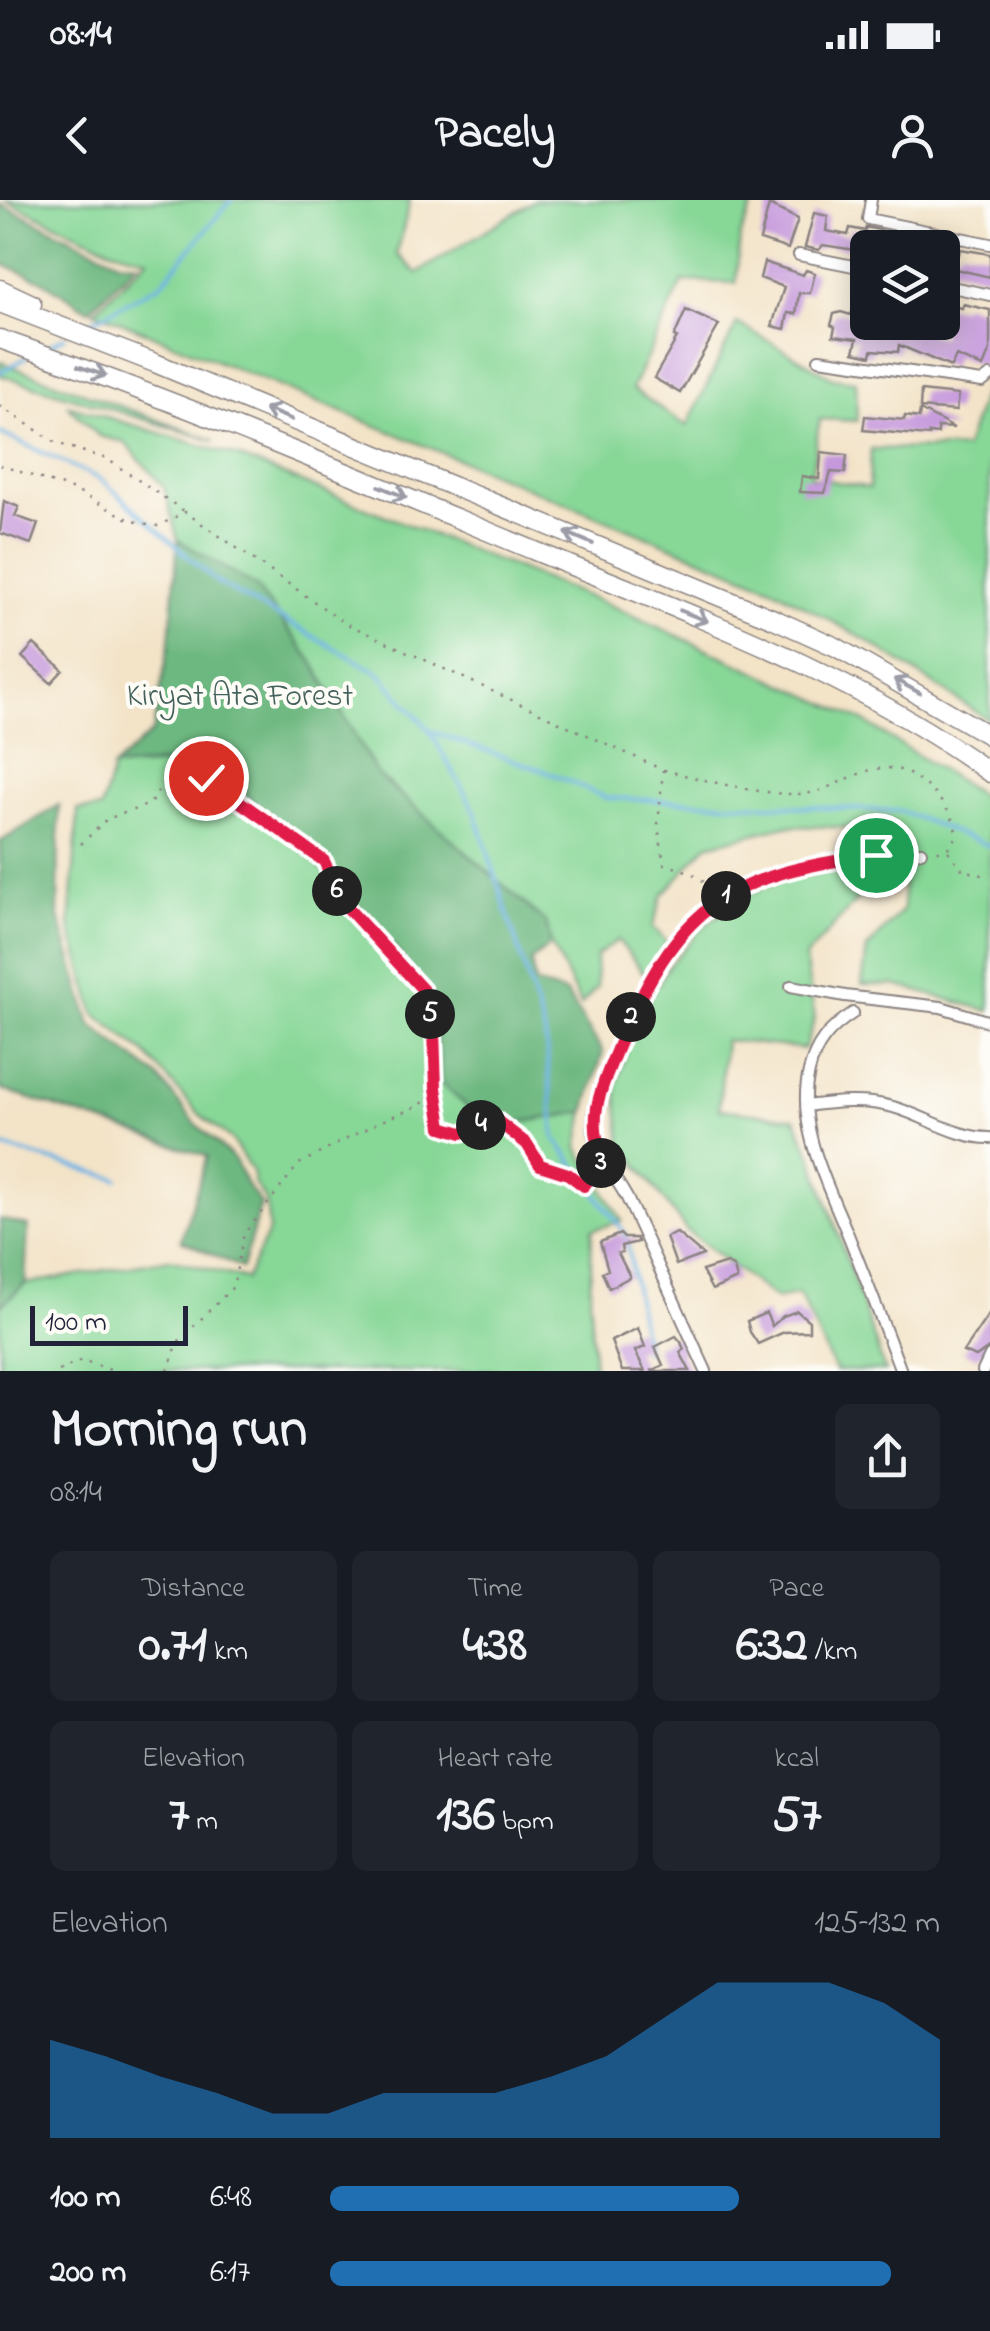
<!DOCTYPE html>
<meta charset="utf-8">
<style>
body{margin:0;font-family:"Indie Flower",sans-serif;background:#20242c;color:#f1f3f6;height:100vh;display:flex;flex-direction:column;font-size:38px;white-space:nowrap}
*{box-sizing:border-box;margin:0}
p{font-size:32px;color:#9ea1a6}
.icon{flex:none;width:55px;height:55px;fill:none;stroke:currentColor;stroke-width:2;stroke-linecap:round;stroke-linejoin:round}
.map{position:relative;height:1171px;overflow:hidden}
.drawer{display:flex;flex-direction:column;background:#171b24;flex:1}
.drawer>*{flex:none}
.controls{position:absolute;left:850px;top:30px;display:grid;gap:20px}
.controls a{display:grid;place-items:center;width:110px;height:110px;border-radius:15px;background:#171b24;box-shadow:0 5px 25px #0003;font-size:50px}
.scale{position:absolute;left:30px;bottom:25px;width:158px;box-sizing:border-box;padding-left:10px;border:5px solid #22223b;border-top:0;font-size:28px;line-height:35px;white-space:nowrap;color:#22223b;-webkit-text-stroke:8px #fdfcf7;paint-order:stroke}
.pin{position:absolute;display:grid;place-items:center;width:85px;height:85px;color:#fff;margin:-42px;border:5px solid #fff;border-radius:50%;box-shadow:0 2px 10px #0007}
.km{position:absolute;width:50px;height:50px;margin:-25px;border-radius:50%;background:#222;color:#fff;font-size:28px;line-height:50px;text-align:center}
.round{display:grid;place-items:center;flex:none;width:105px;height:105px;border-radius:15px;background:#20242c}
.summary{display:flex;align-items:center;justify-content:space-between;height:170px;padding:0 50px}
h1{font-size:55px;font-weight:700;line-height:75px}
.figures{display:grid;grid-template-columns:repeat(3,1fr);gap:15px;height:170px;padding:10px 50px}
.figures div{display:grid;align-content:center;border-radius:15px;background:#20242c;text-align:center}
.figures b{font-size:50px;font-weight:700}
.figures small{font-size:28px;font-weight:400}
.figures p{font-size:28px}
.chart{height:280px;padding:20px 50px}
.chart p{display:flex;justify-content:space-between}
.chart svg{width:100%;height:180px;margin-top:10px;fill:#1f6fb2;opacity:.7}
ul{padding:0 50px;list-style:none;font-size:32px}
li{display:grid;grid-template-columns:160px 120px 1fr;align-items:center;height:75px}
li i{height:25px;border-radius:12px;background:#1f6fb2}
.status{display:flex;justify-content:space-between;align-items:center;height:70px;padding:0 50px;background:#171b24;direction:ltr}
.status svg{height:28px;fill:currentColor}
header{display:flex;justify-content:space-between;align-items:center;height:130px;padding:0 50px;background:#171b24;font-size:45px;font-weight:700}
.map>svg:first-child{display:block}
.green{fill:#87d797;stroke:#547c69;stroke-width:2.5}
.forest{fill:#6db880;stroke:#486d5e;stroke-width:2.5}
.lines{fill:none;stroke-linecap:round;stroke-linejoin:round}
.stream{stroke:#6cb2e3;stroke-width:4}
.building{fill:#c597db}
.street-casing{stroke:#8a8281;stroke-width:14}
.highway-casing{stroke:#8a8281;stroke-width:21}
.path{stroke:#8a8281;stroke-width:2.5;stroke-dasharray:2.5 8;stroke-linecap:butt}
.street{stroke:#fff;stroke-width:10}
.highway{stroke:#fff;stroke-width:18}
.oneway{stroke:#9c9ca7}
.route-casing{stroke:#fff;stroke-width:20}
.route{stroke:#e11d48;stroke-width:12}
.labels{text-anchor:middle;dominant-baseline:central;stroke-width:8;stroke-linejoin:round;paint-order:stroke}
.park-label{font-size:32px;fill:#45615b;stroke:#fdfcf7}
</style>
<div class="status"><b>08:14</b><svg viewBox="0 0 49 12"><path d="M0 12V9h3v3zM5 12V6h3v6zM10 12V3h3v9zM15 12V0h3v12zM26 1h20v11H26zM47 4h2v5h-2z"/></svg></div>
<header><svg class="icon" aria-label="back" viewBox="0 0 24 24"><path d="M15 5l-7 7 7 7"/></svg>Pacely<svg class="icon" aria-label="person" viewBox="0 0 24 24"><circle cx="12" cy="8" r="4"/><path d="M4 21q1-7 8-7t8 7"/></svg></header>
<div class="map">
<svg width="990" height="1171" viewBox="0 0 990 1171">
<rect width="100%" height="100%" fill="#fdfcf7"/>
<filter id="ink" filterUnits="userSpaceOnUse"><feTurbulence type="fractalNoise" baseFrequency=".01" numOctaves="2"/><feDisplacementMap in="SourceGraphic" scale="20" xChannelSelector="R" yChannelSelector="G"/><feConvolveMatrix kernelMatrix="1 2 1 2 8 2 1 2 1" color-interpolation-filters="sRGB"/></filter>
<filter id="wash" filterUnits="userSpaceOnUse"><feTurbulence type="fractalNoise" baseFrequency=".0048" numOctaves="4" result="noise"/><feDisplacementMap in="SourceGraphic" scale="40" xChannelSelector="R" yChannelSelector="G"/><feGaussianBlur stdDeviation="2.25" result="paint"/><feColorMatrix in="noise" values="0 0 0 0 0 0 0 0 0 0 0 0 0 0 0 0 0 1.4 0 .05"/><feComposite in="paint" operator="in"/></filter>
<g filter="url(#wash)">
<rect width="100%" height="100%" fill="#f3e3c7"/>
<path class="green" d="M 5,0 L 410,0 L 397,54 L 417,73 L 535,0 L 755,0 L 740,36 L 736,83 L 683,81 L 632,189 L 687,226 L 737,123 L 833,178 L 856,181 L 857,221 L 820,219 L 811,277 L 869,288 L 871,249 L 965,248 L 985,188 L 990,185 L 990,521 L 869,442 L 769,386 L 94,111 L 148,59 L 109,48 Z
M 0,162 L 215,241 L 0,175 Z
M 67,205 L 236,256 L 614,407 L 860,519 L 990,601 L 990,811 L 895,785 L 862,785 L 867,749 L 903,709 L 903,668 L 878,676 L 805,758 L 815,818 L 805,849 L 725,840 L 719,909 L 795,918 L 811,954 L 885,1171 L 835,1171 L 799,1094 L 776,1099 L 687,1031 L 622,944 L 616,887 L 632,831 L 669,765 L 702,728 L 743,696 L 788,678 L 874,664 L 871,628 L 786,626 L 707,645 L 662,696 L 653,727 L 668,743 L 645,775 L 618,740 L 596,756 L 597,787 L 581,805 L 551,744 L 546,723 L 377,574 L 312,461 L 256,387 L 178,340 L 164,287 L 124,242 L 99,236 Z
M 167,564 L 203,568 L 240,589 L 330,677 L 410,768 L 437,842 L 441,884 L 491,927 L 585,912 L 578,948 L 622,1021 L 592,1030 L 590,1106 L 594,1171 L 101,1171 L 75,1163 L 65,1171 L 0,1171 L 0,1106 L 25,1084 L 170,1059 L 246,1079 L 269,1030 L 266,1001 L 254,983 L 252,971 L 231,939 L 198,913 L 145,853 L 95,814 L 70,727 L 78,610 L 101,609 L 113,568 Z"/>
<path class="forest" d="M 0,4 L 119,61 L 138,63 L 89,110 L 39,79 L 0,63 Z
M 178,340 L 256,387 L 312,461 L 377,574 L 546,723 L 551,744 L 531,761 L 535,784 L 566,793 L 603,852 L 585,912 L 491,927 L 440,883 C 441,848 429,795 408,766 C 376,721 253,586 205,568 C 177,558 141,566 113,568 L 153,531 L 170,439 Z
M 59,605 L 58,713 L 91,825 L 157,876 L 197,925 L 235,960 L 248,987 L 261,1004 L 242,1068 L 181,1040 L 207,956 L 0,889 L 0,642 Z
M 0,1019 L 28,1026 L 25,1084 L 0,1106 Z"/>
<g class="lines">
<path class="stream" d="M 85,125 L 161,84 L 231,0
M 48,146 L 64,137
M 0,172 L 26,158
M 0,233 L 102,280 L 218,383 L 379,473 L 430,531 L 475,611 L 545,834 L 555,938 L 626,1035 L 646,1152
M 430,531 L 550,573 L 606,598 L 900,611 L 990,646
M 0,946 L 118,979"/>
</g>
<g id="blocks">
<path class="building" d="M 769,5 L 798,19 L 788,49 L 760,40 Z
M 814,13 L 828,16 L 826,31 L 848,35 L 850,28 L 865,31 L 866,27 L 888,32 L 885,48 L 868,48 L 868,52 L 823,45 L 819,50 L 805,47 Z
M 942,49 L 959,54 L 960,49 L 990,54 L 990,77 L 942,66 Z
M 764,62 L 803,75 L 806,70 L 815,73 L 810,93 L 799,93 L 796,114 L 788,113 L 785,129 L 772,126 L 784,87 L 760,78 Z
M 865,80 L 868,80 L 868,122 L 905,123 L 942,138 L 942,105 L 962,108 L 963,104 L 990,110 L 990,150 L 983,167 L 956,156 L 951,167 L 899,145 L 898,152 L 872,150 L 871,156 L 854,152 L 857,139 L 833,136 L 835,127 L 831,125 L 834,114 L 841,112 L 851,115 Z
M 686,110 L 719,125 L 680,193 L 654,178 L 677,138 L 674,137 Z
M 921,191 L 958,195 L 956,211 L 920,208 Z
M 920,210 L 954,228 L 938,227 L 938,234 L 929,233 L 929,236 L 863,230 L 865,216 L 904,220 L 905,216 L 919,218 Z
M 821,252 L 847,255 L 845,273 L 831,272 L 825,293 L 800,292 L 802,276 L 819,279 Z
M 4,301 L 19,307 L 15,316 L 38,324 L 31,344 L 0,333 Z
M 34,444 L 63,470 L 51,483 L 22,457 Z
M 677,1033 L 703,1055 L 676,1065 L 666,1037 Z
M 620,1034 L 624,1038 L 636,1038 L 638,1042 L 621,1046 L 622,1052 L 618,1053 L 630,1077 L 609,1088 L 602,1072 L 608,1070 L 600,1042 Z
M 727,1063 L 734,1068 L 737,1079 L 712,1090 L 702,1071 Z
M 797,1111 L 809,1121 L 809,1131 L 784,1132 L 758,1144 L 750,1132 L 747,1121 L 766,1113 L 772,1126 L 783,1116 Z
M 990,1112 L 990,1147 L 976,1157 L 963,1152 Z
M 638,1128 L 645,1147 L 635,1151 L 645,1171 L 622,1171 L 611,1141 Z
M 676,1136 L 681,1142 L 684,1150 L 680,1152 L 690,1171 L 651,1171 L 663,1165 L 655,1147 Z"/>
</g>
</g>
<g filter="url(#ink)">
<use href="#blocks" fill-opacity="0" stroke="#8a8281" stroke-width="2.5"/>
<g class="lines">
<g class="street-casing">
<path id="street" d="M 871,0 L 868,19 L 990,44
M 799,55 L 868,69
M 942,85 L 990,95
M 819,159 L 982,182 L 990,176
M 791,786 L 845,796 L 941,807 L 990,822
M 853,813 C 830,828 815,844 809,872 C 795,928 831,991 851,1042 C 868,1085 885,1128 901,1171
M 806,906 C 835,902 864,899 893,907 C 925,916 956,938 990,938
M 706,1171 C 679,1113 654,1055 627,998 C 616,977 595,955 593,930 C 592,898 610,865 622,836 C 688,681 763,662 921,652
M 983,1171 L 990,1156"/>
</g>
<g class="highway-casing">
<path id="highway" d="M 0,89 L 32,104
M 0,103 L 155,163 L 774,419 L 836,447 L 990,536
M 0,139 C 181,202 357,277 535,351 C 691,415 853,473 990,573"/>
</g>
<path class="path" d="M 0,206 L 56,243 L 107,259 L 184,311
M 0,265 L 74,290 L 132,321 L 158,326 L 185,312 L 345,423 L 663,570 L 658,625 L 664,664 L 690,672 L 709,685
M 664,570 C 700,579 781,601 815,592 C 840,585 869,563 896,569 C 930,576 990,648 931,652
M 81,644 L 107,619 L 150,604 L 167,577 L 206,578 L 324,661 L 343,704 L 423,790 L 435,831 L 435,889 L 441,927 L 462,933 L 496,920 L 527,944 L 540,965 L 568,974 L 584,985 L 597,968
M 948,651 L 963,670 L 990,677
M 59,1171 L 82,1160 L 113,1171
M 168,1171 L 178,1142 L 233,1087 L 244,1034 L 299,964 L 379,922 L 421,905 L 435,889"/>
<use href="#street" class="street"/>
<use href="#highway" class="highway"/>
</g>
<defs><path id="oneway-shaft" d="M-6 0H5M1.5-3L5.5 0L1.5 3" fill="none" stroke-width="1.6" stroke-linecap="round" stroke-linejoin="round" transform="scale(2.5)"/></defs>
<g class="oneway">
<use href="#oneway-shaft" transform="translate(92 171) rotate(19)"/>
<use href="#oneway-shaft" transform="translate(278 214) rotate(-158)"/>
<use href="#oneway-shaft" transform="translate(393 292) rotate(23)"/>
<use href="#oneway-shaft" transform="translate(579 338) rotate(-157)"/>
<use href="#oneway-shaft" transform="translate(694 416) rotate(22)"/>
<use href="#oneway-shaft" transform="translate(907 486) rotate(-151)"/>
</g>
</g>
<g class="lines" filter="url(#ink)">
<g class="route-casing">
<path id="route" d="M 206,578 L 324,661 L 344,704 L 423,790 L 434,831 L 436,888 L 442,927 L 462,933 L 496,920 L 527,944 L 540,965 L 568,974 L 584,986 L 604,959 C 585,920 602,886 617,849 C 678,706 723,675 876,655"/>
</g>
<use href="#route" class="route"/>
</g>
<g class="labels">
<g class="park-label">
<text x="240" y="497">Kiryat Ata Forest</text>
</g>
</g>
</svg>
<div class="controls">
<a><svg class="icon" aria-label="layers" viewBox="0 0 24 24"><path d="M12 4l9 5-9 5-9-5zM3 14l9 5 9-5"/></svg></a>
</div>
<div class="scale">100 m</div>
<div class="pin" style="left:876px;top:655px;background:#1e9e55"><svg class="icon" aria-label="arrive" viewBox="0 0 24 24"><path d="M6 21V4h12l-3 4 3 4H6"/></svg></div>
<div class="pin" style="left:206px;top:578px;background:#d93025"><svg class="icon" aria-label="check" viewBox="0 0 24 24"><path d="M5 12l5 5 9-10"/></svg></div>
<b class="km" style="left:726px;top:696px">1</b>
<b class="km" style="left:631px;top:817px">2</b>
<b class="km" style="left:601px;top:963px">3</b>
<b class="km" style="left:481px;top:925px">4</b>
<b class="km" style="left:430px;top:814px">5</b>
<b class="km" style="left:337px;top:691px">6</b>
</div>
<section class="drawer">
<div class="summary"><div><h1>Morning run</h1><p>08:14</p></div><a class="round"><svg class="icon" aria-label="share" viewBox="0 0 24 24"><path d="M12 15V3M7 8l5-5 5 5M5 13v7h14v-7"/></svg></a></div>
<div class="figures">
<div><p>Distance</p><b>0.71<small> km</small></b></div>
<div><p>Time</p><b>4:38</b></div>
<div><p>Pace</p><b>6:32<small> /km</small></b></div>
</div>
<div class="figures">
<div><p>Elevation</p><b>7<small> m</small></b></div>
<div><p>Heart rate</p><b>136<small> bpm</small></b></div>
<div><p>kcal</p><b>57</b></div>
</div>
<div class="chart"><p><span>Elevation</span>125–132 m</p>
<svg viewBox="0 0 160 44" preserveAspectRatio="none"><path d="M0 44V20L10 24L20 29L30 33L40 38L50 38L60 33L70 33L80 33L90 29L100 24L110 15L120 6L130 6L140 6L150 11L160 20V44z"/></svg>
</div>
<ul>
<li><b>100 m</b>6:48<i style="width:67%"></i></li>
<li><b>200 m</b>6:17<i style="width:92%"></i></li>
</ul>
</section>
